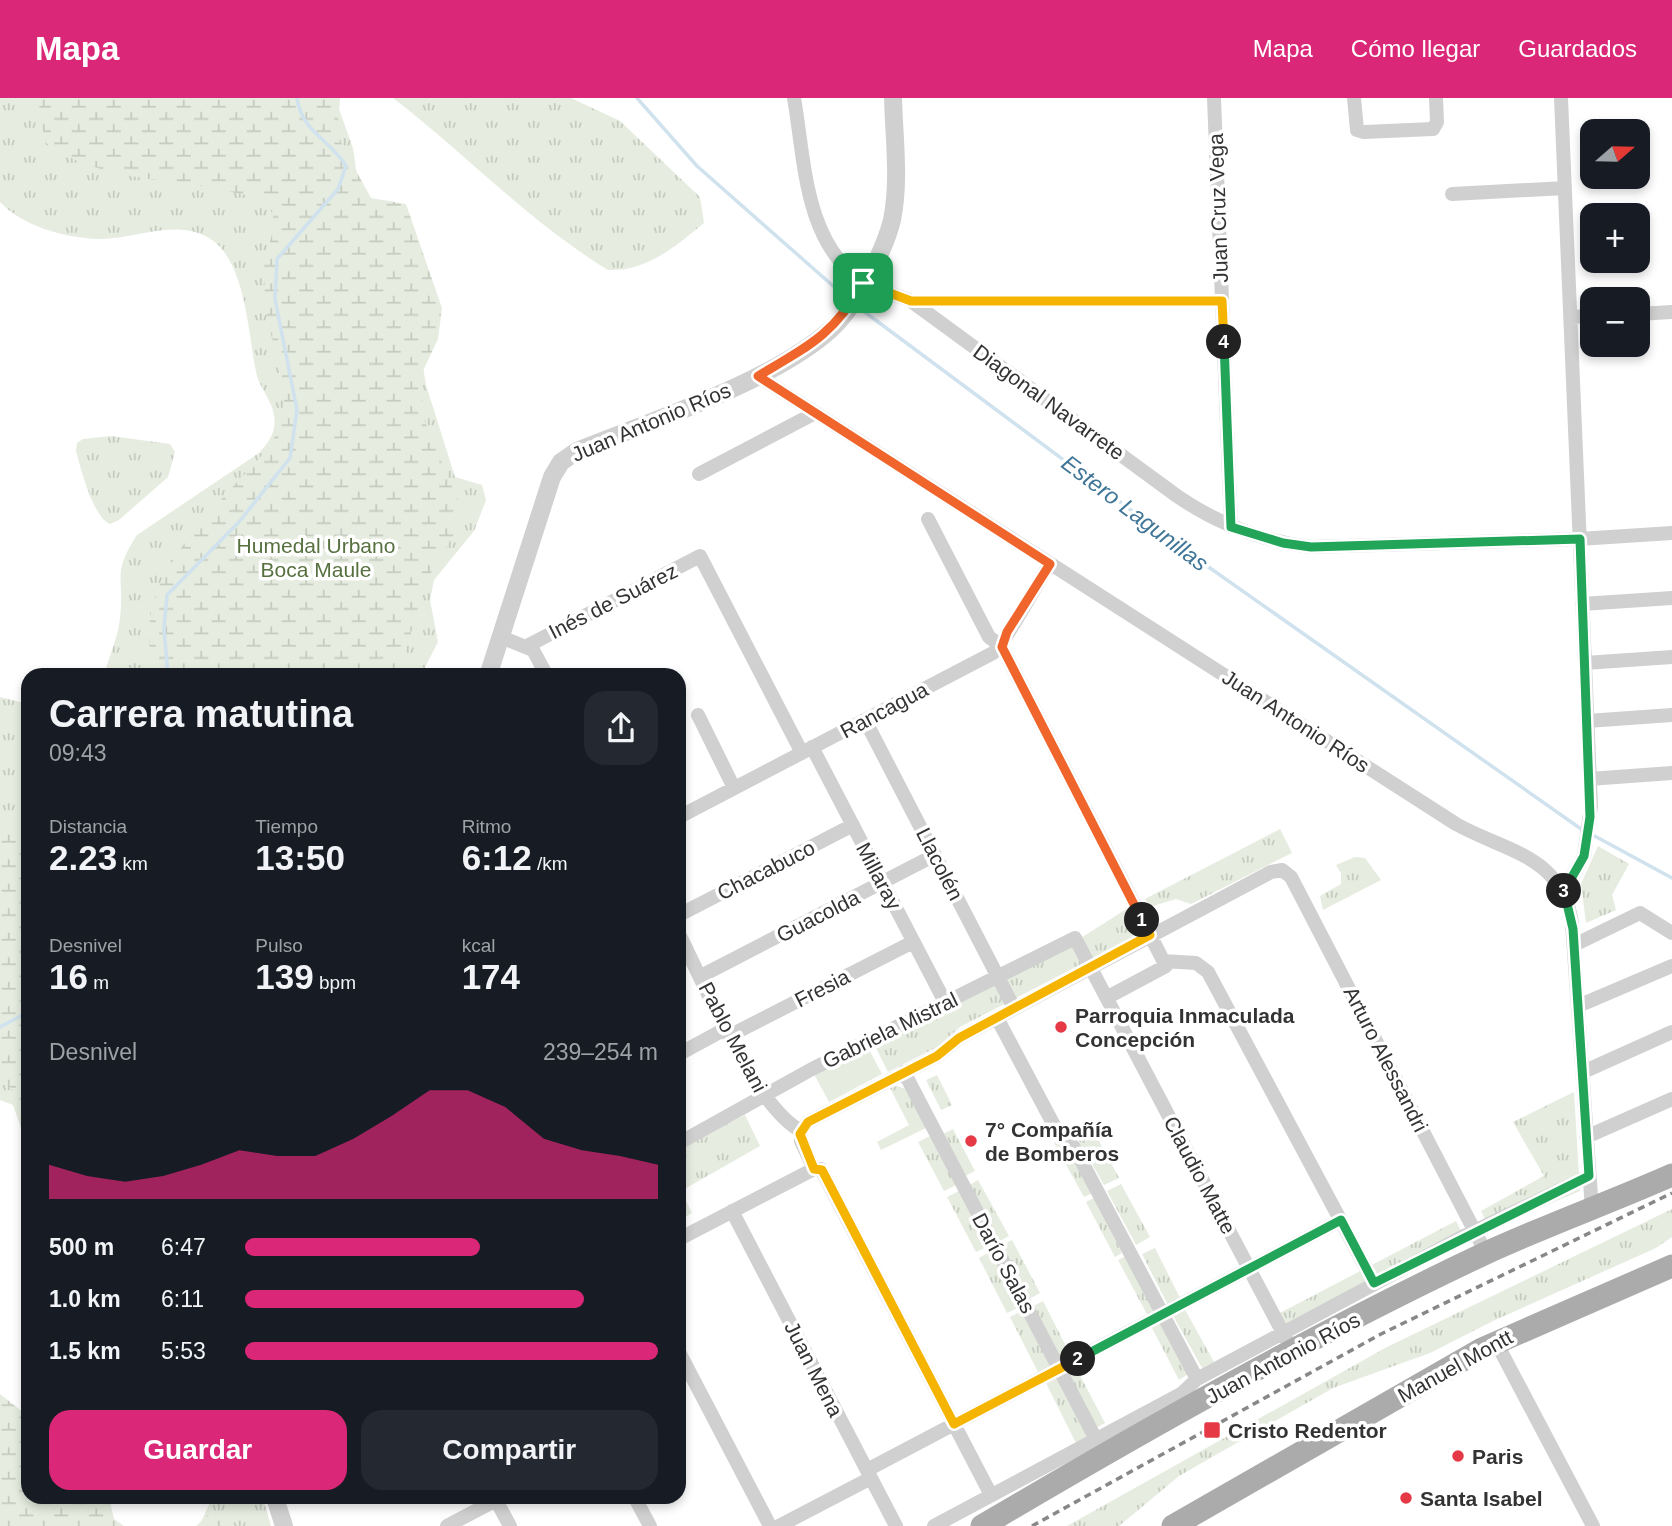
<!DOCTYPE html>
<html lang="es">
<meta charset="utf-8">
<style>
body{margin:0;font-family:Arial,sans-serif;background:#242831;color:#f1f3f6;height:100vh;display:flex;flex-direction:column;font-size:26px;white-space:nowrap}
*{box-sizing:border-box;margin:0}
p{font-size:23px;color:#9ea1a6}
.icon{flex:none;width:38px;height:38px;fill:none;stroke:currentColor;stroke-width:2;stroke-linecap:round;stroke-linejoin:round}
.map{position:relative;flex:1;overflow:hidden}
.details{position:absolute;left:21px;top:570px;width:665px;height:836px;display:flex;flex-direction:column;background:#171b24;border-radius:21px;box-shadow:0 4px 10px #0003}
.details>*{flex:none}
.needle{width:46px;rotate:70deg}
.tools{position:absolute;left:1580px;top:21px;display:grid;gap:14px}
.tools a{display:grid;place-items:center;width:70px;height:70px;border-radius:14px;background:#171b24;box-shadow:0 4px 10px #0003;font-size:35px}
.pin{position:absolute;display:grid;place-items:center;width:60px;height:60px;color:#fff;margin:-30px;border-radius:14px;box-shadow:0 4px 10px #0006}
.km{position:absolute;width:35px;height:35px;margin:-18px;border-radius:50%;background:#222;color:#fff;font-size:19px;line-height:35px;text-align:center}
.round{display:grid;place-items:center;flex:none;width:74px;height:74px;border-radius:21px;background:#242831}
.headline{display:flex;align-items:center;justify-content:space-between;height:119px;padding:0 28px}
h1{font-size:38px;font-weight:600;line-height:52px}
.metrics{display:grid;grid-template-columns:repeat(3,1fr);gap:10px;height:119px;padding:7px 28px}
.metrics div{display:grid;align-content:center}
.metrics b{font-size:35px;font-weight:600}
.metrics small{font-size:19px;font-weight:400}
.metrics p{font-size:19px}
.chart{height:196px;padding:14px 28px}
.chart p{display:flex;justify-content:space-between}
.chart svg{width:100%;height:126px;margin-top:7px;fill:#db2777;opacity:.7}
.button{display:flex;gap:14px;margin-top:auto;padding:14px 28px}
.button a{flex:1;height:80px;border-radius:21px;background:#db2777;color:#fff;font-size:28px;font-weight:600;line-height:80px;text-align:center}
.button a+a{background:#242831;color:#f1f3f6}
ul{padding:0 28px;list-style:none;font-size:23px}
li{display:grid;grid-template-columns:112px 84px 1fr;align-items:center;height:52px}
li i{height:18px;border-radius:9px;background:#db2777}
header{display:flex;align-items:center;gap:42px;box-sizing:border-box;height:98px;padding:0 35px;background:#db2777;color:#fff}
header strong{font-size:33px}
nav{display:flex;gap:38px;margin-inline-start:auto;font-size:24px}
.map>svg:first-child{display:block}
.grass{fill:url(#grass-tufts)}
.wetland{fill:url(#wetland-marsh)}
.pitch{fill:#e6ecdf}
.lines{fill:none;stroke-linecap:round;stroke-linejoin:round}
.stream{stroke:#cfe2ee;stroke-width:3.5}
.minor{stroke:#d0d0d0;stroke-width:14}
.tertiary{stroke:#d0d0d0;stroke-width:18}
.primary{stroke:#ababab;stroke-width:23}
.rail{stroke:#888;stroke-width:3.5;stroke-dasharray:7 5;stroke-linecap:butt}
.split-1-casing{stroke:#fff;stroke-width:14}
.split-2-casing{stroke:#fff;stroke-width:14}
.split-3-casing{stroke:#fff;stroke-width:14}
.split-4-casing{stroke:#fff;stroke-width:14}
.split-5-casing{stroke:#fff;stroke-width:14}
.split-1{stroke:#f0652b;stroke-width:9}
.split-2{stroke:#f5b400;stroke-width:9}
.split-3{stroke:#22a559;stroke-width:9}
.split-4{stroke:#22a559;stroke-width:9}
.split-5{stroke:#f5b400;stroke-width:9}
.poi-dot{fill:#e63946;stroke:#fff;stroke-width:2.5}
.labels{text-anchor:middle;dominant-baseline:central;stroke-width:7;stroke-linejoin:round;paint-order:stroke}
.street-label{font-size:21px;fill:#333;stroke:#fff}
.park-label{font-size:21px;fill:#56703f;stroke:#fff}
.poi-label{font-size:21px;font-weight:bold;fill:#333;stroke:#fff;text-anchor:start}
.water-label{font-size:23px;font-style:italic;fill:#3f7597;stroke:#fff}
</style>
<header>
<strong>Mapa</strong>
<nav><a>Mapa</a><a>Cómo llegar</a><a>Guardados</a></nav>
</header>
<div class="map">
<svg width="1672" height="1428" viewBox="0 0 1672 1428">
<defs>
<pattern id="grass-tufts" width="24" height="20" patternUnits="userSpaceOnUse" patternTransform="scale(1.75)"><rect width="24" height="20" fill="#e6ecdf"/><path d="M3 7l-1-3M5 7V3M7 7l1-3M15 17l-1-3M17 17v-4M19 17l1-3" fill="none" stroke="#c6cbc0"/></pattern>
<pattern id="wetland-marsh" width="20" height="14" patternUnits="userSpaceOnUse" patternTransform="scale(1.75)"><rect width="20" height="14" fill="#e6ecdf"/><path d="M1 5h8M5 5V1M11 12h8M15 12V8" fill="none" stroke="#c6cbc0"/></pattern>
</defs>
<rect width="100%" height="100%" fill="#fff"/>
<path class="grass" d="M 0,0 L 335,0 L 353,50 L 360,99 L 421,257 L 426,287 L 455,379 L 482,387 L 486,402 L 474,433 L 434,482 L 430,502 L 438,544 L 421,577 L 104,577 C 109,559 118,539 120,520 C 125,478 111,477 137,437 L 259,355 C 269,344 277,333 274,317 C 272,303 261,292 257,278 C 248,240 247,162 209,140 C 174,120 134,142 98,141 C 66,140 22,128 0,104 Z
M 393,0 L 571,0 L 620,23 L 700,99 L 704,125 C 676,148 646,174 608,172 C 529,124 466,56 393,0 Z
M 111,338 L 170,346 L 175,354 L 168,379 L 119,422 L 110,426 C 93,419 81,371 76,353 L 77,345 L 83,341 Z
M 0,599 L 28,606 L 28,1050 L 13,1007 L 0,1002 Z
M 1280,731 L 1292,755 L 1191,806 L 1176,801 L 1150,809 L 1145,801 Z
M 1598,748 L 1629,766 L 1612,797 L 1616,812 L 1586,825 L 1581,786 Z
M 1355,759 L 1365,760 L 1381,782 L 1323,812 L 1320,798 L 1341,786 L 1341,775 L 1336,767 Z
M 1128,810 L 1137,831 L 1132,840 L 960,929 L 937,949 L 888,974 L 875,948 L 1073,845 Z
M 937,977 L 952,1007 L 941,1012 L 926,982 Z
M 897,988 L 908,992 L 926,1030 L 881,1052 L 877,1044 L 909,1027 L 890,990 Z
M 1574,994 L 1580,1093 L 1490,1131 L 1481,1113 L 1544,1078 L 1513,1024 Z
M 745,1017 L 760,1048 L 681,1093 L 692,1115 L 683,1120 L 679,1112 L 679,1050 Z
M 1090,1026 L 1119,1080 L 1104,1087 L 1078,1041 L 1071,1037 Z
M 953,1031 L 975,1073 L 965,1078 L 943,1036 Z
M 930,1038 L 956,1087 L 944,1093 L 918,1044 Z
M 1060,1042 L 1065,1047 L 1093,1095 L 1084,1099 L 1054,1045 Z
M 978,1082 L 1009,1138 L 998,1144 L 968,1088 Z
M 1121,1086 L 1150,1139 L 1136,1147 L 1107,1093 Z
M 959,1093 L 988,1148 L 976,1154 L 947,1099 Z
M 1094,1100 L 1122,1155 L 1115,1159 L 1086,1104 Z
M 1672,1111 L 1672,1139 L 1656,1150 L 1493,1223 L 1430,1255 L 1333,1290 L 1179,1378 L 1119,1428 L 1067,1428 L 1387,1249 Z
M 1456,1123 L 1465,1141 L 1286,1234 L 1278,1216 Z
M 1012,1142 L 1040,1195 L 1029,1201 L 1001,1148 Z
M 1155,1150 L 1181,1202 L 1169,1209 L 1142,1156 Z
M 991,1153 L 1020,1209 L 1007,1215 L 979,1160 Z
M 1126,1158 L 1158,1216 L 1149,1220 L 1118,1162 Z
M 1043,1203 L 1073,1262 L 1061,1268 L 1031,1209 Z
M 1183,1208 L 1214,1264 L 1202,1270 L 1171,1214 Z
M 1023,1212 L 1054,1273 L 1041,1280 L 1010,1219 Z
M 1160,1224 L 1188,1276 L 1179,1282 L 1151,1228 Z
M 1074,1266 L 1105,1325 L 1096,1330 L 1065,1271 Z
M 1056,1277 L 1088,1339 L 1076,1345 L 1045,1283 Z
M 212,1400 L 263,1400 L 271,1428 L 199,1428 Z"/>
<path class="wetland" d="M 38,0 L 340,0 L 337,38 L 371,100 L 406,106 L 442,210 L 438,241 L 420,279 L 424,322 L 459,405 L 454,436 L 425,485 L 399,577 L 152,577 C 150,555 147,531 152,509 C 164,461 206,419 238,383 C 254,366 275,347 281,323 C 291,291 273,250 267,219 C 264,204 265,187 264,171 C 263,151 285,123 266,107 C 255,97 241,96 227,93 C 166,79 97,84 45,44 Z
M 0,725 L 28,746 L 28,1026 C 22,1011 16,988 0,982 Z
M 0,1296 L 28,1318 L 28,1400 L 109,1400 L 114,1421 L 124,1428 L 0,1428 Z
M 218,1414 L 231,1424 L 231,1428 L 196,1428 L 210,1415 Z"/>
<path class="pitch" d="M 867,948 L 882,976 L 829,1004 L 814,976 Z"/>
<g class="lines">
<path class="stream" d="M 637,0 L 697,68 L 849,202
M 858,209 L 1190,456 L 1584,733
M 168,578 L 164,531 L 167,497 L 239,424 L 290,360 L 297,312 L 275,201 L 277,161 L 338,91 L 346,68 C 330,41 302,35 297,0
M 1591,736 L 1672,780
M 0,929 L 28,914"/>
<path class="minor" d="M 794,0 C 805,63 804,142 861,183 C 874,193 896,196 911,203 L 1177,398 C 1218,426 1261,443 1311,449 L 1579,441 L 1672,435
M 1214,0 L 1231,429
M 1354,0 L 1357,32 L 1364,34 L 1433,31 L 1437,24 L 1436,0
M 1561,0 L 1591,708 L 1584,758 L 1564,793
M 1452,96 L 1565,90
M 911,203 L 1222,203
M 1638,216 L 1672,214
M 1571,219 L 1592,218
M 758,278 L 1456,726 C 1506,754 1562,757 1572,825 L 1592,1112
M 699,376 L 815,315
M 928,421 L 989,539 L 1002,549 L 1166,868 L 1108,899
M 1582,506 L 1672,500
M 501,539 L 533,552 L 547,578
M 527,548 L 700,458 L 802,655
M 1585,565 L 1672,559
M 698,617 L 734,690
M 865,622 L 1014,910
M 1587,623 L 1672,617
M 812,649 L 946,906
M 1589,681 L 1672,675
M 679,719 L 993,555 C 1004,547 1038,483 1050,466
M 679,817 L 853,727
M 679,836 C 704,885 754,1008 801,1033
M 1574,847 L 1640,815 L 1672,835
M 1163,863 L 1196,865 L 1208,874 L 1374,1185
M 701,878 L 935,757
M 1578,908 L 1672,868
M 997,920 L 1057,1033 L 1074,1049 L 1197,1281
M 731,937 L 913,844
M 679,956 L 727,930
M 904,974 L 1100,1349
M 1583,974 L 1672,934
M 801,1033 L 808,1024 L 937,958 L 959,940 L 1271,774 L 1282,772 L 1291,779 L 1486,1155
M 801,1033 L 801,1043 L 814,1071
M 1586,1039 L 1672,1001
M 679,1045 L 812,971 L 1075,840 L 1293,1254
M 732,1113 L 896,1428
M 679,1141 L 814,1071 L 821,1071 L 991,1397
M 1496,1244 L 1593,1428
M 679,1254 L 770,1428
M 867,1372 L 1341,1122
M 635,1400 L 650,1428
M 496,1402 L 510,1428
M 447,1428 L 500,1400
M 779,1428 L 871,1380
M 934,1428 L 1181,1296 L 1197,1281 L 1466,1137 L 1589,1078"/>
<path class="tertiary" d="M 488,578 L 552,379 L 561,364 L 577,353 C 651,323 772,284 830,232 C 855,210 884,154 892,122 C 900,83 894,39 893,0
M 275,1400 L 284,1428"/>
<path class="primary" d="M 982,1428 C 1146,1331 1314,1236 1486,1155 C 1547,1127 1611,1104 1672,1077
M 1173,1428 L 1482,1251 L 1672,1168"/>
<path class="rail" d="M 1032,1428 L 1381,1236 L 1672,1095"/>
</g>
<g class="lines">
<g class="split-1-casing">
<path id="split-1" d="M 863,185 C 834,237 807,249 758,278 L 1050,466 L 1007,534 L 1002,549 L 1142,822"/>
</g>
<g class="split-2-casing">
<path id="split-2" d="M 1078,1261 L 954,1326 L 822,1072 L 814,1071 L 800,1036 L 808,1024 L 937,958 L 959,940 L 1150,837 L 1142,822"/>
</g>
<g class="split-3-casing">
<path id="split-3" d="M 1078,1261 L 1341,1122 L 1374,1185 L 1589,1078 L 1573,831 L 1564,793"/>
</g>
<g class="split-4-casing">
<path id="split-4" d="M 1224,244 L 1231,429 L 1283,445 L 1311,449 L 1580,441 L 1590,719 L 1584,758 L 1564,793"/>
</g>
<g class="split-5-casing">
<path id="split-5" d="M 863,185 L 911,203 L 1222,203 L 1224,244"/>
</g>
<use href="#split-1" class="split-1"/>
<use href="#split-2" class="split-2"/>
<use href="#split-3" class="split-3"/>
<use href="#split-4" class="split-4"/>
<use href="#split-5" class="split-5"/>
</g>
<g class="poi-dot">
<circle cx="1061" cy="929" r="7"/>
<circle cx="971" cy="1043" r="7"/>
<rect x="1203" y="1323" width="18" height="18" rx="3.5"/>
<circle cx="1458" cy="1358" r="7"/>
<circle cx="1406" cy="1400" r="7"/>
</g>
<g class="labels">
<g class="street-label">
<text transform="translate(1218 110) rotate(-92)">Juan Cruz Vega</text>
<text transform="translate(1049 304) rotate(36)">Diagonal Navarrete</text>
<text transform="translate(651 324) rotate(-23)">Juan Antonio Ríos</text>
<text transform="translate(613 503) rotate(-27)">Inés de Suárez</text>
<text transform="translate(884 612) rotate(-28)">Rancagua</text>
<text transform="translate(1296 623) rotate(33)">Juan Antonio Ríos</text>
<text transform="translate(940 766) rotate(63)">Llacolén</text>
<text transform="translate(766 772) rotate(-27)">Chacabuco</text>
<text transform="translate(879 778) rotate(62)">Millaray</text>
<text transform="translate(818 818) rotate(-27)">Guacolda</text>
<text transform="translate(822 890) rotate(-27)">Fresia</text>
<text transform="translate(890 932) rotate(-26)">Gabriela Mistral</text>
<text transform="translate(733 939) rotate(62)">Pablo Melani</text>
<text transform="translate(1386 961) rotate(63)">Arturo Alessandri</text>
<text transform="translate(1200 1077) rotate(62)">Claudio Matte</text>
<text transform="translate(1004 1165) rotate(62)">Darío Salas</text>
<text transform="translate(1283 1260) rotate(-28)">Juan Antonio Ríos</text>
<text transform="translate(1455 1268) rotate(-29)">Manuel Montt</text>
<text transform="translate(814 1271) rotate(63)">Juan Mena</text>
</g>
<g class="park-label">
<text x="316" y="447">Humedal Urbano<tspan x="316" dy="24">Boca Maule</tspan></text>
</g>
<g class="poi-label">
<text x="1075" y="917">Parroquia Inmaculada<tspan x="1075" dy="24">Concepción</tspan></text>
<text x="985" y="1031">7° Compañía<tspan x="985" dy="24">de Bomberos</tspan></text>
<text x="1228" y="1332">Cristo Redentor</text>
<text x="1472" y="1358">Paris</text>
<text x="1420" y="1400">Santa Isabel</text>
</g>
<g class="water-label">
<text transform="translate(1135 415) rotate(37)">Estero Lagunillas</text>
</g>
</g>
</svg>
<div class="tools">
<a><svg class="needle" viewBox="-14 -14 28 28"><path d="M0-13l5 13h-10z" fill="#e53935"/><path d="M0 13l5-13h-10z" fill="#9ea1a6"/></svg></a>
<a>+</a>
<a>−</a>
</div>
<div class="pin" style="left:863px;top:185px;background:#1e9e55"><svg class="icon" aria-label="arrive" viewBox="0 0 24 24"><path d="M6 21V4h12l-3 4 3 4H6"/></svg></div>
<b class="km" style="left:1142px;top:822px">1</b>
<b class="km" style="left:1078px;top:1261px">2</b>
<b class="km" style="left:1564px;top:793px">3</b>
<b class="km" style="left:1224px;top:244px">4</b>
<section class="details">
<div class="headline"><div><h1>Carrera matutina</h1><p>09:43</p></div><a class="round"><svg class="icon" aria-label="share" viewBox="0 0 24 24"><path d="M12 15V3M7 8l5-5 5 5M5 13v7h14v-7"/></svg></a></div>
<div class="metrics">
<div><p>Distancia</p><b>2.23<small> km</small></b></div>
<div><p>Tiempo</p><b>13:50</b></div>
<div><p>Ritmo</p><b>6:12<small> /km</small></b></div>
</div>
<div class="metrics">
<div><p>Desnivel</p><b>16<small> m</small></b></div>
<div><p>Pulso</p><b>139<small> bpm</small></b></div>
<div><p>kcal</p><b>174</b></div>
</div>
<div class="chart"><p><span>Desnivel</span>239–254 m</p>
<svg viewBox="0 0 160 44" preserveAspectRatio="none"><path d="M0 44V32L10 36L20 38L30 36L40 32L50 27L60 29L70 29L80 23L90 15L100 6L110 6L120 12L130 23L140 27L150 29L160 32V44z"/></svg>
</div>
<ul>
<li><b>500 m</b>6:47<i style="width:57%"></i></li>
<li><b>1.0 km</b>6:11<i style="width:82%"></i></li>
<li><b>1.5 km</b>5:53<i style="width:100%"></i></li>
</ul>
<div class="button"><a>Guardar</a><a>Compartir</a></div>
</section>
</div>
